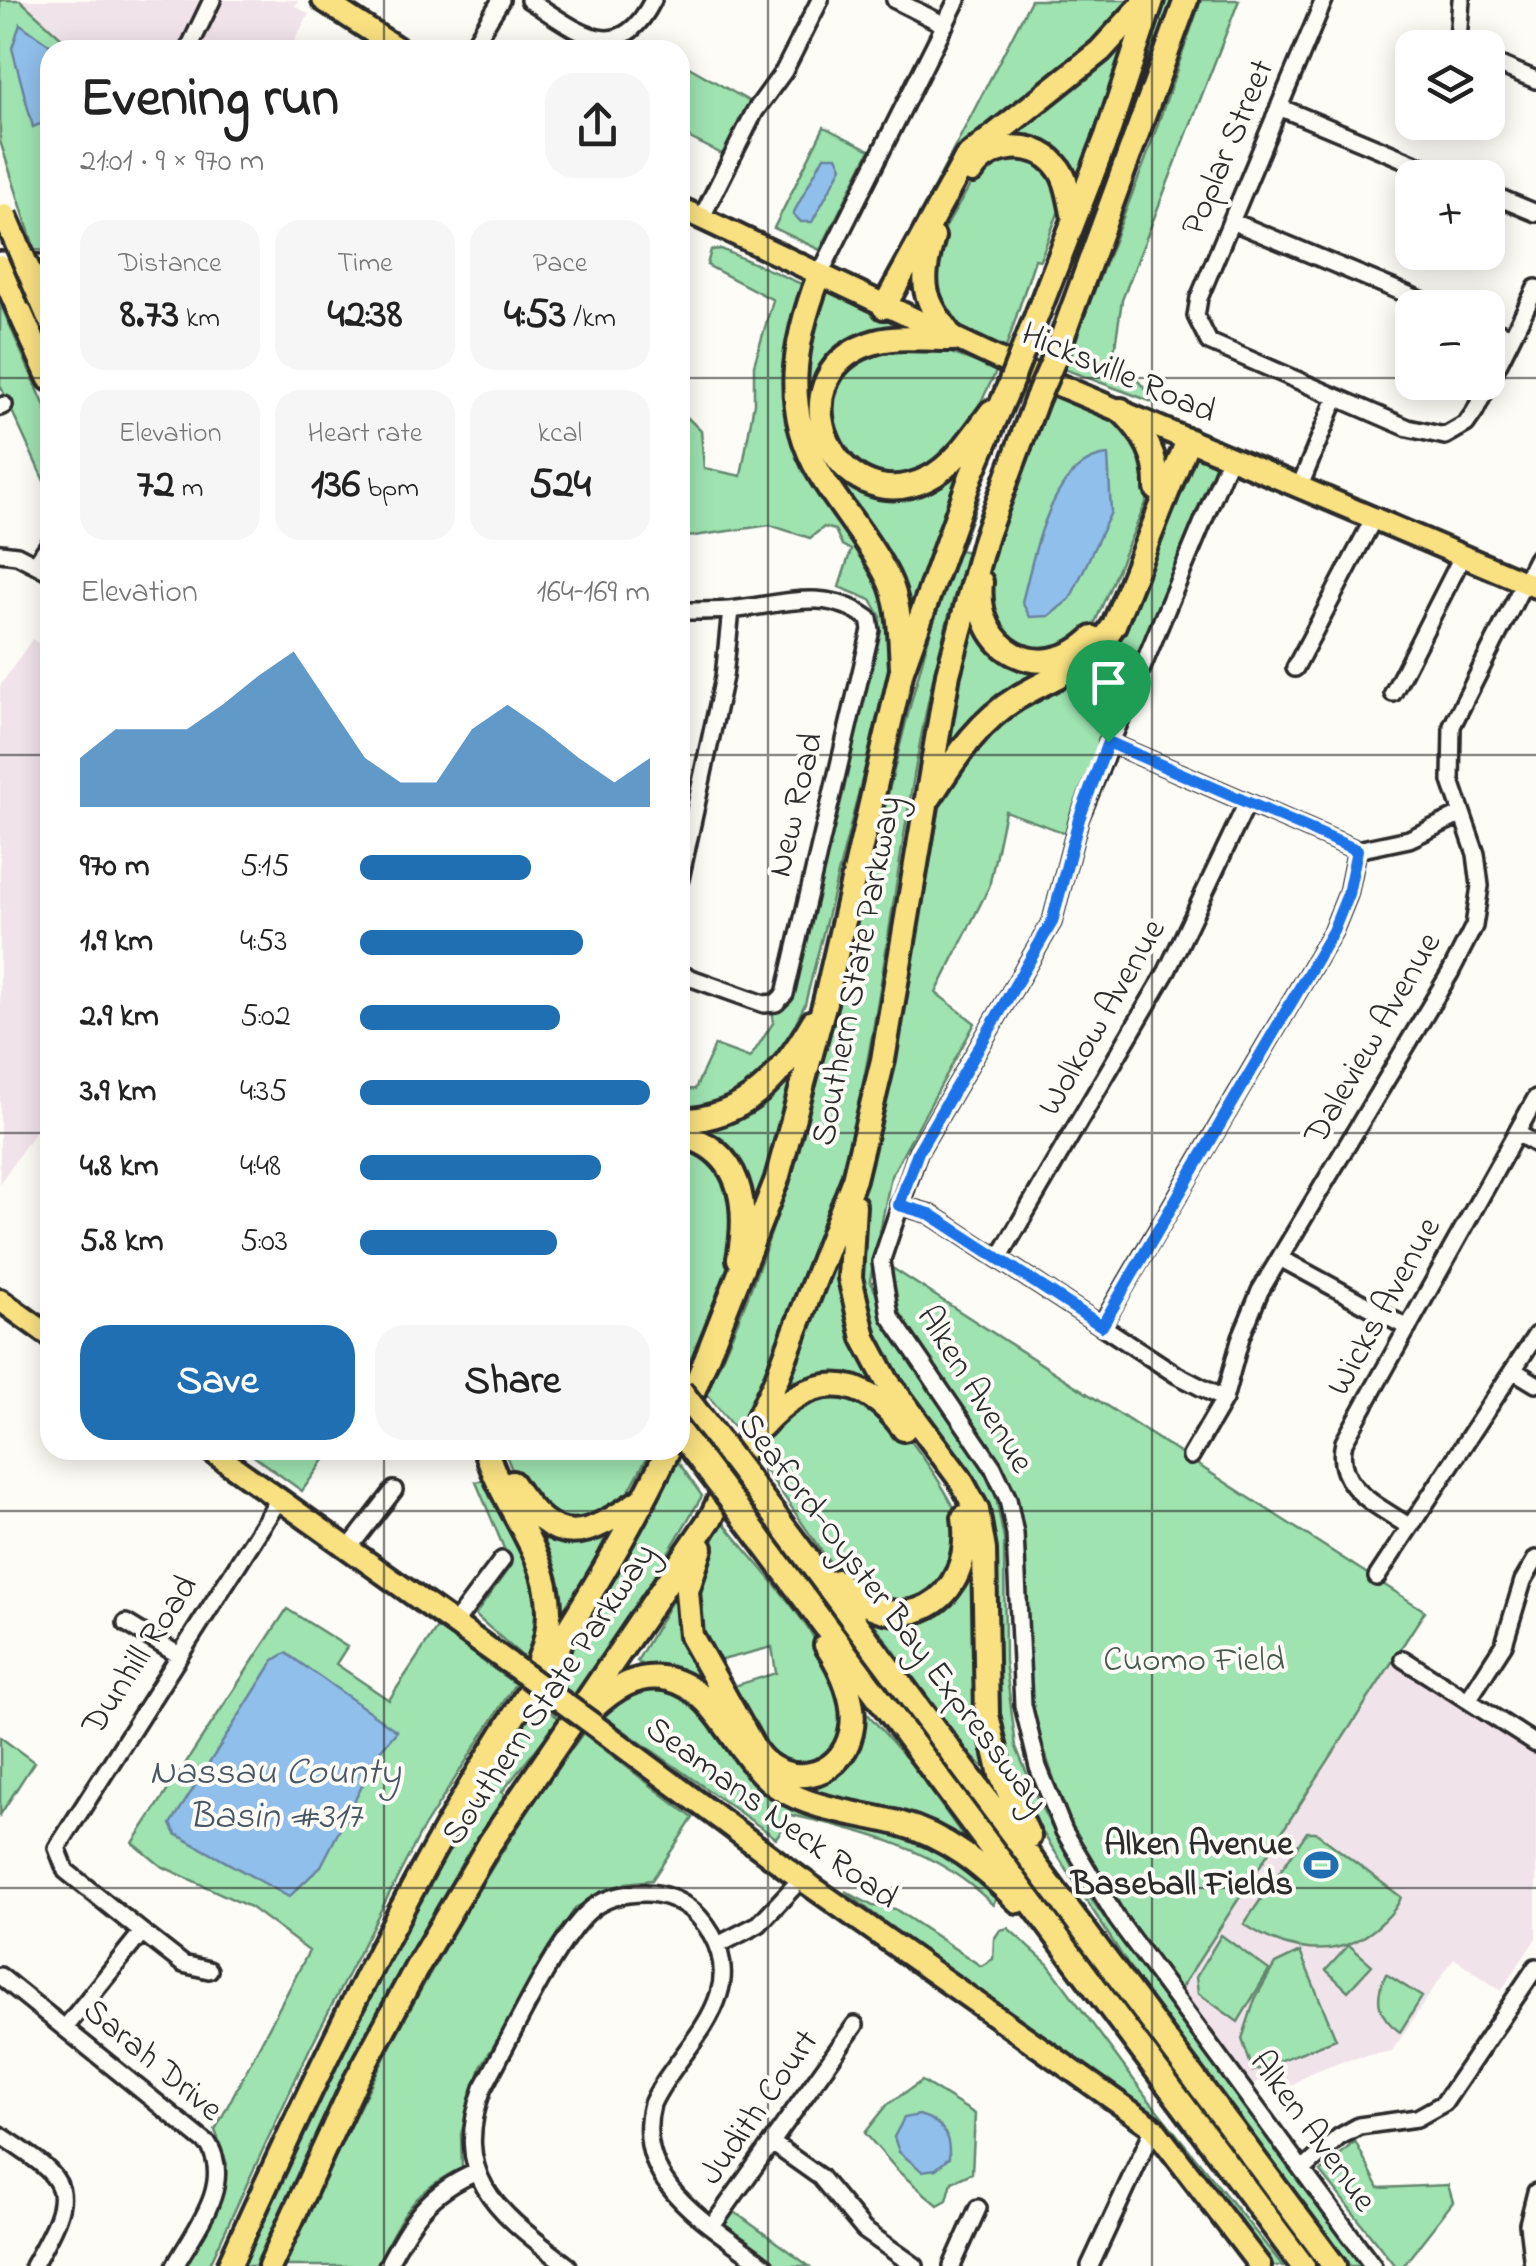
<!DOCTYPE html>
<meta charset="utf-8">
<style>
body{margin:0;font-family:"Indie Flower",sans-serif;background:#f6f6f6;color:#222;height:100vh;display:flex;flex-direction:column;font-size:38px;white-space:nowrap}
*{box-sizing:border-box;margin:0}
p{font-size:32px;color:#767676}
.icon{flex:none;width:55px;height:55px;fill:none;stroke:currentColor;stroke-width:2;stroke-linecap:round;stroke-linejoin:round}
.map{position:relative;flex:1;overflow:hidden}
.details{position:absolute;left:40px;top:40px;width:650px;height:1420px;display:flex;flex-direction:column;background:#fff;border-radius:30px;box-shadow:0 5px 25px #0003}
.details>*{flex:none}
.buttons{position:absolute;left:1395px;top:30px;display:grid;gap:20px}
.buttons a{display:grid;place-items:center;width:110px;height:110px;border-radius:20px;background:#fff;box-shadow:0 5px 25px #0003;font-size:50px}
.pin{position:absolute;display:grid;place-items:center;width:85px;height:85px;color:#fff;margin:-102px -42px;border-radius:50% 50% 50% 0;rotate:-45deg;box-shadow:0 0 10px #0007}
.pin .icon{rotate:45deg}
.round{display:grid;place-items:center;flex:none;width:105px;height:105px;border-radius:30px;background:#f6f6f6}
.head{display:flex;align-items:center;justify-content:space-between;height:170px;padding:0 40px}
h1{font-size:55px;font-weight:800;line-height:75px}
.figures{display:grid;grid-template-columns:repeat(3,1fr);gap:15px;height:170px;padding:10px 40px}
.figures div{display:grid;align-content:center;border-radius:25px;background:#f6f6f6;text-align:center}
.figures b{font-size:42px;font-weight:800}
.figures small{font-size:28px;font-weight:400}
.figures p{font-size:28px}
.chart{height:280px;padding:20px 40px}
.chart p{display:flex;justify-content:space-between}
.chart svg{width:100%;height:180px;margin-top:10px;fill:#1f6fb2;opacity:.7}
.action{display:flex;gap:20px;margin-top:auto;padding:20px 40px}
.action a{flex:1;height:115px;border-radius:30px;background:#1f6fb2;color:#fff;font-size:40px;font-weight:800;line-height:115px;text-align:center}
.action a+a{background:#f6f6f6;color:#222}
ul{padding:0 40px;list-style:none;font-size:32px}
li{display:grid;grid-template-columns:160px 120px 1fr;align-items:center;height:75px}
li i{height:25px;border-radius:12px;background:#1f6fb2}
.map>svg:first-child{display:block}
.built{fill:#f1e3ea}
.green{fill:#9ee3b0;stroke:#64876e;stroke-width:2.5}
.water{fill:#90bfeb;stroke:#68849e;stroke-width:2.5}
.lines{fill:none;stroke-linecap:round;stroke-linejoin:round}
.minor-casing{stroke:#2b2b2b;stroke-width:22}
.major-casing{stroke:#2b2b2b;stroke-width:28}
.highway-casing{stroke:#2b2b2b;stroke-width:30}
.minor{stroke:#fdfcf7;stroke-width:15}
.major{stroke:#f9e181;stroke-width:20}
.highway{stroke:#f9e181;stroke-width:22}
.major-bridge-casing{stroke:#2b2b2b;stroke-width:28;stroke-linecap:butt}
.highway-bridge-casing{stroke:#2b2b2b;stroke-width:30;stroke-linecap:butt}
.major-bridge{stroke:#f9e181;stroke-width:20}
.highway-bridge{stroke:#f9e181;stroke-width:22}
.route-casing{stroke:#fff;stroke-width:20}
.route{stroke:#1a73e8;stroke-width:12}
.grid{fill:none;stroke:#2b2b2b;stroke-width:2.5;stroke-opacity:0.55}
.labels{text-anchor:middle;dominant-baseline:central;stroke-width:8;stroke-linejoin:round;paint-order:stroke}
.street-label{font-size:35px;fill:#2b2b2b;stroke:#fdfcf7}
.park-label{font-size:35px;fill:#48594c;stroke:#fdfcf7}
.poi-label{font-size:35px;font-weight:bold;fill:#2b2b2b;stroke:#fdfcf7;text-anchor:end}
.water-label{font-size:38px;font-style:italic;fill:#495765;stroke:#fdfcf7}
</style>
<div class="map">
<svg width="1536" height="2266" viewBox="0 0 1536 2266">
<rect width="100%" height="100%" fill="#fdfcf7"/>
<filter id="ink" filterUnits="userSpaceOnUse"><feTurbulence type="fractalNoise" baseFrequency=".01" numOctaves="2"/><feDisplacementMap in="SourceGraphic" scale="20" xChannelSelector="R" yChannelSelector="G"/><feConvolveMatrix kernelMatrix="1 2 1 2 8 2 1 2 1" color-interpolation-filters="sRGB"/></filter>
<g filter="url(#ink)">
<path class="built" d="M 20,0 L 298,0 L 295,6 L 309,14 L 289,50 L 75,50 Z
M 32,639 L 50,652 L 50,1109 L 0,1183 L 0,686 Z
M 1394,1659 L 1536,1753 L 1536,1938 L 1501,1991 L 1454,1958 L 1392,2051 L 1344,2060 L 1308,2074 L 1276,2096 L 1263,2078 L 1249,2087 L 1179,1991 Z"/>
<path class="green" d="M 0,0 L 20,0 L 75,50 L 50,50 L 50,251 L 35,250 L 0,141 Z
M 1031,0 L 1131,0 L 1097,45 L 978,136 L 885,282 Z
M 1162,0 L 1172,0 L 1079,261 L 1075,260 L 1074,251 Z
M 1201,0 L 1239,0 L 1122,300 L 1114,353 L 1158,404 L 1064,369 L 1145,161 Z
M 1127,33 L 1076,191 L 1067,173 L 990,141 Z
M 680,62 L 754,104 L 728,157 L 680,133 Z
M 824,127 L 870,150 L 820,250 L 774,228 Z
M 1030,154 L 1061,183 L 1060,208 L 1040,260 L 1035,259 L 1005,351 L 955,331 L 934,307 L 934,247 L 983,163 Z
M 721,249 L 804,285 L 788,396 L 885,584 L 892,661 L 805,1004 L 789,1037 L 793,1041 L 742,1102 L 680,1116 L 680,1090 L 695,1089 L 715,1045 L 750,1058 L 773,1023 L 773,1013 L 790,999 L 844,790 L 881,617 L 871,600 L 839,587 L 851,550 L 842,545 L 835,530 L 824,527 L 810,538 L 770,525 L 680,538 L 680,370 L 688,376 L 683,413 L 701,431 L 704,468 L 741,476 L 754,403 L 754,365 L 773,300 L 707,265 L 711,250 Z
M 823,289 L 927,333 L 867,337 L 815,423 L 886,490 L 961,462 L 908,624 L 836,492 L 799,408 L 819,290 Z
M 0,303 L 50,418 L 50,494 L 0,385 Z
M 870,346 L 935,347 L 997,370 L 963,438 L 939,463 L 885,481 L 840,457 L 826,394 Z
M 1054,394 L 1125,424 L 1139,437 L 1151,491 L 1091,632 C 1043,660 989,658 985,590 C 984,566 1040,420 1054,394 Z
M 1193,452 L 1213,459 L 1215,466 L 1065,833 L 1005,811 L 989,887 L 936,993 L 975,1023 L 891,1176 L 870,1280 L 902,1350 L 979,1462 L 996,1497 L 1004,1540 L 1005,1661 L 1016,1747 L 1039,1803 L 1085,1891 L 1362,2266 L 1350,2266 L 1141,1985 L 1010,1782 L 992,1704 L 990,1525 L 887,1369 L 864,1324 L 853,1260 L 859,1209 L 900,1034 L 942,795 L 978,734 L 1086,667 Z
M 978,500 L 960,550 L 968,552 C 905,740 896,943 852,1135 C 829,1238 782,1338 739,1434 L 706,1393 C 841,1112 867,796 971,505 Z
M 969,612 L 1042,672 L 946,757 L 941,754 Z
M 791,1072 L 794,1074 L 750,1221 L 693,1127 Z
M 680,1142 L 700,1146 L 737,1195 L 731,1261 L 687,1367 L 680,1359 Z
M 841,1241 L 883,1383 L 877,1392 L 791,1380 Z
M 886,1264 L 1425,1611 L 1179,1991 L 1122,1913 L 1070,1827 L 1029,1705 L 1018,1519 L 893,1315 Z
M 832,1390 C 847,1395 869,1400 882,1409 C 900,1421 962,1508 961,1529 C 961,1572 919,1626 871,1602 C 833,1582 786,1492 757,1460 L 779,1419 Z
M 245,1450 L 331,1450 L 302,1491 Z
M 504,1450 L 651,1450 L 621,1506 L 564,1526 L 520,1490 Z
M 677,1460 L 702,1496 L 624,1627 L 575,1696 L 550,1678 Z
M 486,1479 C 503,1511 553,1591 544,1625 C 541,1638 534,1650 529,1662 L 475,1615 L 511,1565 L 476,1482 Z
M 523,1510 L 607,1533 L 587,1580 L 558,1626 Z
M 723,1522 C 771,1584 849,1654 844,1738 L 810,1769 L 778,1762 L 733,1695 L 731,1687 L 776,1673 L 772,1647 L 718,1661 L 697,1639 L 695,1575 Z
M 971,1564 L 978,1565 L 990,1772 L 972,1757 L 864,1610 L 892,1617 Z
M 677,1592 L 712,1686 C 693,1693 652,1675 637,1661 Z
M 287,1609 L 347,1647 L 336,1664 L 389,1700 L 442,1620 L 484,1650 L 480,1659 L 515,1684 L 421,1832 L 310,2048 L 209,2266 L 183,2266 L 223,2186 L 227,2164 L 215,2130 L 309,1951 L 250,1907 L 161,1866 L 133,1843 Z
M 681,1688 L 704,1709 L 746,1768 L 937,1844 L 998,1892 L 993,1905 C 937,1848 866,1832 791,1815 L 776,1838 L 599,1713 L 623,1689 Z
M 853,1697 L 914,1767 L 978,1857 L 803,1793 L 795,1781 L 843,1762 Z
M 535,1701 L 560,1719 L 502,1792 L 507,1796 C 413,1948 328,2102 258,2266 L 237,2266 L 370,1985 Z
M 583,1733 L 693,1818 L 652,1880 L 626,1883 L 575,1908 L 481,2067 L 461,2134 L 462,2168 C 412,2191 400,2219 376,2266 L 282,2266 C 371,2078 459,1902 583,1733 Z
M 0,1737 L 34,1762 L 0,1815 Z
M 1307,1832 L 1315,1832 L 1401,1897 C 1397,1909 1386,1919 1376,1928 C 1335,1962 1285,1952 1244,1924 Z
M 845,1891 L 873,1906 L 895,1909 L 981,1966 L 993,1959 L 994,1939 L 1000,1930 L 1008,1928 L 1048,1964 L 1145,2095 L 1283,2266 L 1273,2266 L 1160,2120 L 1110,2081 L 961,1983 Z
M 1221,1935 L 1269,1970 L 1238,2022 L 1198,1993 L 1196,1977 Z
M 1349,1945 L 1372,1965 L 1348,1991 L 1326,1970 Z
M 1300,1952 L 1336,2039 L 1253,2071 L 1242,2039 L 1255,1999 L 1275,1964 Z
M 1386,1974 L 1422,1997 L 1400,2032 C 1377,2016 1374,1998 1386,1974 Z
M 922,2081 L 975,2114 L 972,2173 L 952,2182 L 947,2200 L 938,2205 L 899,2172 L 865,2133 L 888,2104 Z
M 1355,2141 L 1379,2188 L 1448,2185 L 1453,2202 L 1403,2266 L 1395,2266 L 1321,2172 Z
M 729,2208 L 809,2266 L 769,2266 L 717,2225 Z"/>
<path class="water" d="M 20,24 L 57,50 L 50,50 L 50,120 L 33,127 L 12,48 Z
M 824,156 L 837,156 L 842,167 L 812,222 L 801,222 L 793,214 Z
M 1108,455 L 1111,512 L 1070,599 L 1049,616 L 1030,617 L 1022,602 C 1034,557 1051,459 1108,455 Z
M 286,1653 L 397,1731 L 380,1751 L 321,1866 L 289,1897 L 176,1834 L 171,1824 L 274,1660 Z
M 919,2115 C 943,2122 950,2134 949,2158 L 936,2169 L 922,2171 L 899,2152 L 894,2137 L 904,2118 Z"/>
<g class="lines">
<g class="minor-casing">
<path id="minor" d="M 529,0 C 577,30 618,70 653,0
M 895,0 L 945,25
M 1324,0 L 1199,298 L 1196,316 L 1209,342 L 1408,428 L 1445,436 L 1466,424 L 1475,411 L 1536,288
M 1461,0 L 1458,40 L 1463,48
M 188,50 L 212,0
M 470,50 L 501,0
M 1488,60 L 1536,80
M 1279,107 L 1449,178
M 1488,193 L 1536,213
M 701,219 L 755,111 L 784,71 L 820,0
M 1231,221 L 1440,308
M 0,260 L 50,264
M 819,276 L 957,0
M 1488,327 L 1511,337
M 0,407 L 4,405
M 1230,457 L 1079,819 L 1052,922 L 918,1152 L 881,1262 L 890,1316 L 993,1467 L 1008,1499 L 1015,1534 L 1023,1705 L 1038,1767 L 1064,1831 L 1117,1919 L 1373,2266
M 1300,486 L 1336,398
M 0,553 L 17,555 L 50,572
M 36,563 L 50,543
M 680,611 C 696,611 713,611 729,610 C 778,606 825,585 869,619 L 871,630 L 785,994 L 776,1003 L 764,1004 L 680,974
M 1295,668 L 1375,516
M 1393,693 L 1463,555
M 1108,742 L 1357,850 L 1409,839 L 1462,814
M 680,879 L 724,677 L 731,610
M 1517,1133 L 1536,1144
M 899,1205 L 930,1214 L 1177,1375 L 1224,1399
M 999,1258 L 1167,971 L 1247,803
M 1280,1258 L 1408,1328
M 1102,1325 L 1333,931 L 1348,894 L 1357,850
M 1513,1370 L 1536,1384
M 1191,1456 L 1224,1399 L 1241,1337 L 1260,1291 L 1450,973 L 1474,926 L 1480,886 L 1476,854 L 1451,781 L 1452,726 L 1536,559
M 1410,1527 C 1378,1505 1333,1488 1344,1442 L 1536,1098
M 349,1548 L 394,1490
M 1377,1577 L 1536,1335
M 126,1623 L 177,1654
M 454,1624 L 502,1560
M 1403,1659 L 1536,1744
M 1468,1700 L 1504,1644 L 1523,1581 L 1536,1559
M 718,1945 L 759,1924 L 801,1879
M 209,1970 L 183,1964 L 142,1932 L 66,1871 L 57,1848 L 280,1498
M 0,1976 L 209,2145 C 233,2186 194,2231 175,2266
M 65,2028 L 142,1932
M 0,2135 C 73,2183 77,2188 33,2266
M 772,2143 L 820,2177 L 864,2230 L 915,2266
M 1303,2170 L 1339,2137 L 1359,2126 L 1417,2118 L 1444,2103 L 1536,1967
M 713,2225 L 855,2025
M 387,2266 C 411,2221 428,2192 477,2172
M 568,2266 C 502,2214 449,2181 483,2088 C 508,2044 554,1943 588,1912 C 603,1898 625,1893 645,1893 C 664,1893 686,1902 699,1917 C 718,1938 728,1966 719,1994 C 707,2034 669,2066 652,2104 C 631,2185 711,2224 765,2266
M 952,2266 L 978,2208
M 1090,2266 L 1154,2128
M 1533,2266 L 1528,2224 L 1536,2192"/>
</g>
<g class="major-casing">
<path id="major" d="M 323,0 L 400,50
M 680,208 L 1016,367 L 1536,587
M 0,1300 L 50,1336
M 210,1450 L 509,1663
M 594,1725 L 801,1879 L 1154,2128 L 1260,2266"/>
</g>
<g class="highway-casing">
<path id="highway" d="M 972,171 C 990,143 1034,139 1056,165 C 1068,178 1070,201 1074,218
M 933,237 C 919,287 923,298 953,339
M 0,267 L 50,379
M 819,276 C 793,343 782,409 820,474 C 841,509 869,540 887,576 C 901,603 900,637 902,667
M 41,299 L 50,320
M 884,307 L 966,158 L 1100,51 L 1147,0
M 953,339 C 926,340 895,334 869,344 C 773,378 835,523 927,479 C 954,466 973,436 991,412
M 1026,343 L 1107,136 L 1152,0
M 1055,357 L 1186,0
M 1121,410 C 1145,434 1158,455 1157,489
M 981,582 C 974,651 1041,687 1093,638
M 930,797 C 955,759 977,722 1017,698 C 1060,672 1085,671 1114,625 L 1188,440
M 680,1121 C 747,1118 781,1077 813,1022
M 680,1135 C 742,1149 749,1205 739,1259
M 854,1205 L 850,1278 L 864,1338 L 887,1381 L 960,1479 L 977,1510 L 984,1550 L 987,1715 L 1001,1775 L 1029,1837
M 680,1425 L 777,1179 L 825,1002 L 902,670 L 971,476 L 1008,389
M 762,1426 C 809,1373 861,1370 904,1429
M 486,1450 C 509,1526 574,1576 539,1660
M 512,1483 C 557,1553 585,1538 644,1498
M 774,1514 L 1334,2266
M 758,1536 L 1303,2266
M 701,1548 L 687,1591 L 691,1636 L 756,1752 C 783,1789 840,1781 851,1733 C 858,1704 842,1669 826,1645
M 837,1581 C 898,1647 976,1603 964,1517
M 593,1708 C 614,1689 638,1672 668,1679 C 721,1691 736,1761 781,1789 C 814,1810 860,1813 898,1823 C 947,1836 982,1866 1018,1901
M 229,2266 C 301,2107 376,1948 464,1797 C 533,1681 611,1572 668,1450
M 270,2266 L 355,2082 L 417,1967 L 490,1843 L 712,1516 L 777,1378 L 854,1179 L 883,1060 L 948,674 L 985,538 L 1037,398"/>
</g>
<use href="#minor" class="minor"/>
<use href="#major" class="major"/>
<use href="#highway" class="highway"/>
<g class="major-bridge-casing">
<path id="major-bridge" d="M 509,1663 L 594,1725"/>
</g>
<g class="highway-bridge-casing">
<path id="highway-bridge" d="M 5,216 L 41,299
M 1008,389 L 1026,343
M 1037,398 L 1055,357
M 680,1390 L 774,1514
M 680,1433 L 758,1536"/>
</g>
<use href="#major-bridge" class="major-bridge"/>
<use href="#highway-bridge" class="highway-bridge"/>
</g>
</g>
<g class="lines" filter="url(#ink)">
<g class="route-casing">
<path id="route" d="M 1108,742 L 1357,850 L 1348,894 L 1333,931 L 1102,1326 L 930,1214 L 899,1205 L 918,1152 L 1052,922 L 1079,819 Z"/>
</g>
<use href="#route" class="route"/>
</g>
<path class="grid" d="M 384,0 L 384,50M 768,0 L 768,2266M 1152,0 L 1152,2266M 0,378 L 50,378M 680,378 L 1412,378M 1488,378 L 1536,378M 0,755 L 50,755M 680,755 L 1536,755M 0,1133 L 50,1133M 680,1133 L 1536,1133M 384,1450 L 384,2266M 0,1511 L 1536,1511M 0,1888 L 1536,1888"/>
<defs>
<g id="stadium-bare" transform="scale(2.7)"><path d="M0-5a6.5 5 0 1 0 0 10a6.5 5 0 1 0 0-10ZM-3.5-1.8h7v3.6h-7Z" fill="#1f6fb2" stroke="#fdfcf7" stroke-width="2.5" paint-order="stroke"/></g>
</defs>
<g fill-rule="evenodd">
<use href="#stadium-bare" x="1321" y="1865"/>
</g>
<g class="labels">
<g class="street-label">
<text transform="translate(1229 148) rotate(-67)">Poplar Street</text>
<text transform="translate(1118 374) rotate(23)">Hicksville Road</text>
<text transform="translate(797 805) rotate(-77)">New Road</text>
<text transform="translate(858 971) rotate(-79)">Southern State Parkway</text>
<text transform="translate(1103 1018) rotate(-60)">Wolkow Avenue</text>
<text transform="translate(1374 1039) rotate(-60)">Daleview Avenue</text>
<text transform="translate(1385 1307) rotate(-61)">Wicks Avenue</text>
<text transform="translate(974 1390) rotate(58)">Alken Avenue</text>
<text transform="translate(892 1614) rotate(53)">Seaford-Oyster Bay Expressway</text>
<text transform="translate(141 1656) rotate(-57)">Dunhill Road</text>
<text transform="translate(550 1695) rotate(-56)">Southern State Parkway</text>
<text transform="translate(771 1814) rotate(36)">Seamans Neck Road</text>
<text transform="translate(152 2061) rotate(40)">Sarah Drive</text>
<text transform="translate(760 2108) rotate(-55)">Judith Court</text>
<text transform="translate(1312 2132) rotate(54)">Alken Avenue</text>
</g>
<g class="park-label">
<text x="1194" y="1661">Cuomo Field</text>
</g>
<g class="poi-label">
<text x="1293" y="1845">Alken Avenue<tspan x="1293" dy="40">Baseball Fields</tspan></text>
</g>
<g class="water-label">
<text x="275" y="1774">Nassau County<tspan x="275" dy="44">Basin #317</tspan></text>
</g>
</g>
</svg>
<div class="buttons">
<a><svg class="icon" aria-label="layers" viewBox="0 0 24 24"><path d="M12 4l9 5-9 5-9-5zM3 14l9 5 9-5"/></svg></a>
<a>+</a>
<a>−</a>
</div>
<div class="pin" style="left:1108px;top:742px;background:#1e9e55"><svg class="icon" aria-label="arrive" viewBox="0 0 24 24"><path d="M6 21V4h12l-3 4 3 4H6"/></svg></div>
<section class="details">
<div class="head"><div><h1>Evening run</h1><p>21:01 · 9 × 970 m</p></div><a class="round"><svg class="icon" aria-label="share" viewBox="0 0 24 24"><path d="M12 15V3M7 8l5-5 5 5M5 13v7h14v-7"/></svg></a></div>
<div class="figures">
<div><p>Distance</p><b>8.73<small> km</small></b></div>
<div><p>Time</p><b>42:38</b></div>
<div><p>Pace</p><b>4:53<small> /km</small></b></div>
</div>
<div class="figures">
<div><p>Elevation</p><b>72<small> m</small></b></div>
<div><p>Heart rate</p><b>136<small> bpm</small></b></div>
<div><p>kcal</p><b>524</b></div>
</div>
<div class="chart"><p><span>Elevation</span>164–169 m</p>
<svg viewBox="0 0 160 44" preserveAspectRatio="none"><path d="M0 44V32L10 25L20 25L30 25L40 19L50 12L60 6L70 19L80 32L90 38L100 38L110 25L120 19L130 25L140 32L150 38L160 32V44z"/></svg>
</div>
<ul>
<li><b>970 m</b>5:15<i style="width:59%"></i></li>
<li><b>1.9 km</b>4:53<i style="width:77%"></i></li>
<li><b>2.9 km</b>5:02<i style="width:69%"></i></li>
<li><b>3.9 km</b>4:35<i style="width:100%"></i></li>
<li><b>4.8 km</b>4:48<i style="width:83%"></i></li>
<li><b>5.8 km</b>5:03<i style="width:68%"></i></li>
</ul>
<div class="action"><a>Save</a><a>Share</a></div>
</section>
</div>
